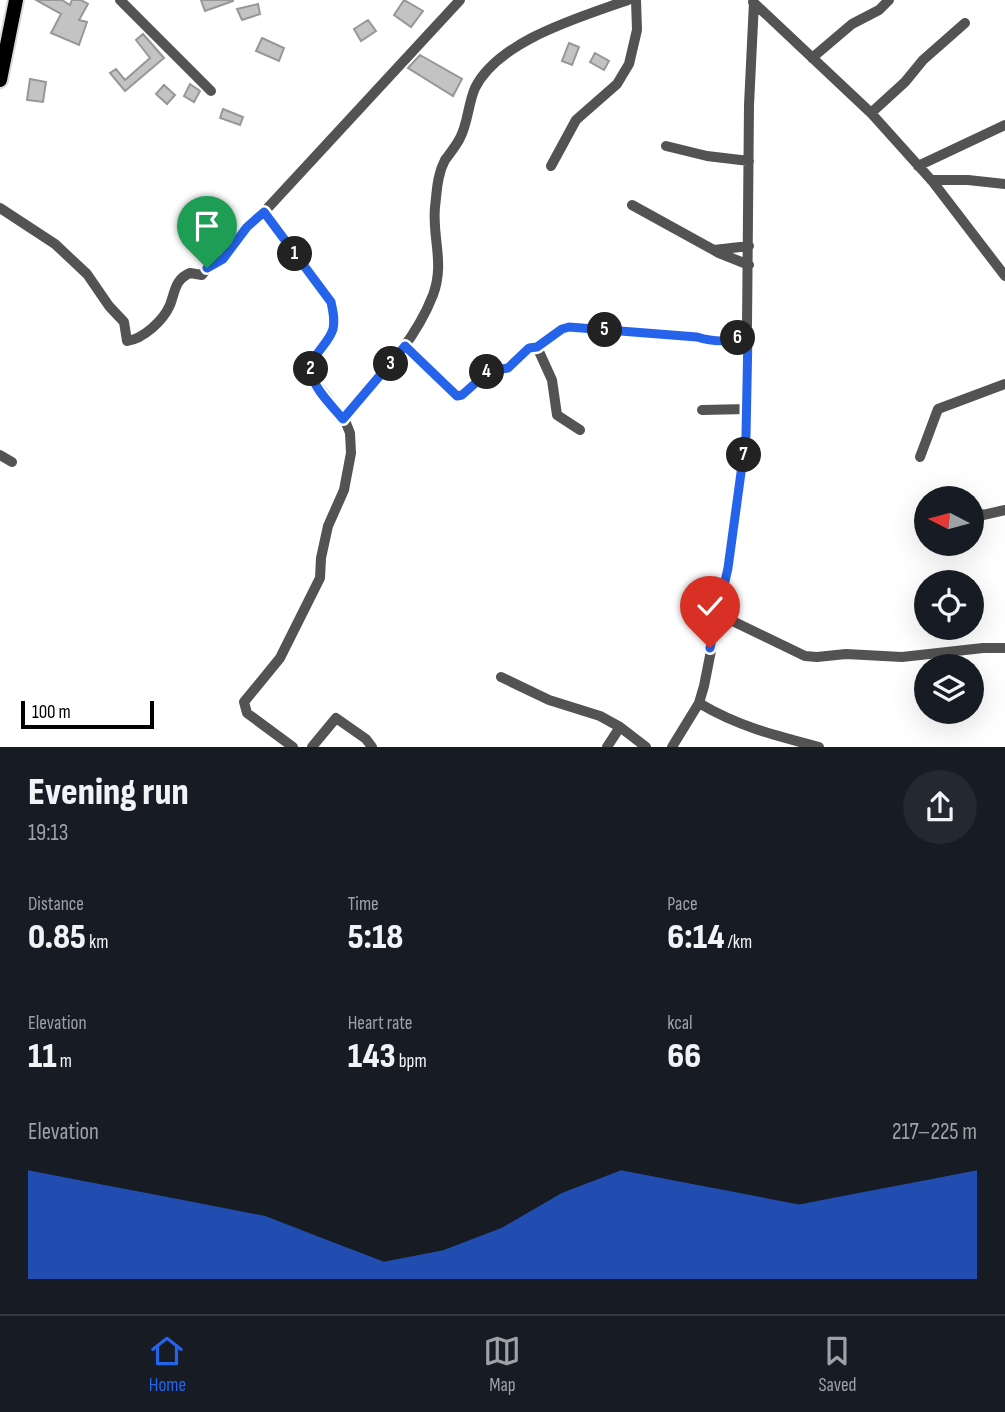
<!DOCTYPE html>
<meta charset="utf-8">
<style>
body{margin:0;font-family:"Sofia Sans Condensed",sans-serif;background:#242831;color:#f1f3f6;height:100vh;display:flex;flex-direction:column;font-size:26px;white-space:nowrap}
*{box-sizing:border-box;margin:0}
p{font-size:23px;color:#9ea1a6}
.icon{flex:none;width:38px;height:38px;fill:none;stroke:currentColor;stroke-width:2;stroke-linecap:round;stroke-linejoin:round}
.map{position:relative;height:747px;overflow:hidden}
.panel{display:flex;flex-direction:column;background:#171b24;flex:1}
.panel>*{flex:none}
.needle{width:46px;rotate:276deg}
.tools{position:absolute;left:914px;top:486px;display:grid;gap:14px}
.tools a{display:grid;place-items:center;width:70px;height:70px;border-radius:50%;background:#171b24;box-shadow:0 7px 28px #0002;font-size:35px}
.scale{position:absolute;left:21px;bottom:18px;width:133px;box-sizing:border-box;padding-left:7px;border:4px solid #000;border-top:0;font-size:19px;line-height:24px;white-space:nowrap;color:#000;-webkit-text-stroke:5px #fff;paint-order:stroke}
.pin{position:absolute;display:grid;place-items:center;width:60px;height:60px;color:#fff;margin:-72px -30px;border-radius:50% 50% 50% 0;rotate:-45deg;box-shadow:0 0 7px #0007}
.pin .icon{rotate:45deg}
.km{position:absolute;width:35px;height:35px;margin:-18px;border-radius:50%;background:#222;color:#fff;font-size:19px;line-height:35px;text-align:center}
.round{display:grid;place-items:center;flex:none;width:74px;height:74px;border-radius:37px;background:#242831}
.head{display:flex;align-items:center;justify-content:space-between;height:119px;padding:0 28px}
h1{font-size:38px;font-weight:800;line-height:52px}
.metrics{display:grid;grid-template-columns:repeat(3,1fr);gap:10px;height:119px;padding:7px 28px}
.metrics div{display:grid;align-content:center}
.metrics b{font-size:35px;font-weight:800}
.metrics small{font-size:19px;font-weight:400}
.metrics p{font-size:19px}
.chart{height:196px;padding:14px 28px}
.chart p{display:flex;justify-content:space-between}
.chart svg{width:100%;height:126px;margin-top:7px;fill:#2563eb;opacity:.7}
.dock{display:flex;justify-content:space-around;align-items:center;height:98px;border-top:2px solid #363941;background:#171b24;font-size:19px;color:#9ea1a6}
.dock a{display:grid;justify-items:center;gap:4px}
.dock .current{color:#2563eb}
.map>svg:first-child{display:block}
.building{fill:#c3c3c3;stroke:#979797;stroke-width:2}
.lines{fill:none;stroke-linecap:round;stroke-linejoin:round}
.major-casing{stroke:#dbdbdb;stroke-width:18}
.minor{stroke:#535353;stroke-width:10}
.major{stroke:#000;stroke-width:14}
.route-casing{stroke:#fff;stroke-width:14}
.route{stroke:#2563eb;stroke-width:9}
</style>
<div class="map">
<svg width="1005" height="747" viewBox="0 0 1005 747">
<rect width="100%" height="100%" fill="#fff"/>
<path class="building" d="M 36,0 L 62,0 L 70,5 L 72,0 L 81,0 L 88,4 L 79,20 L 87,22 L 79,45 L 51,33 L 61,14 Z
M 201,0 L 233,0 L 233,1 L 205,11 Z
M 404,0 L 423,11 L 411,27 L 394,15 Z
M 258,4 L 260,14 L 242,20 L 237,9 Z
M 368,20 L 376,31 L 361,41 L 354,29 Z
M 143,34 L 164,58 L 125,91 L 110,73 L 116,69 L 125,80 L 150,58 L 136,40 Z
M 262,38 L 284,48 L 279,61 L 256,51 Z
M 569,43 L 579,47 L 572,65 L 562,61 Z
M 595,53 L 609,61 L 604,70 L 590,62 Z
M 420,55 L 462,79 L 453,96 L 408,68 Z
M 30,79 L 46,82 L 43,102 L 27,100 Z
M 190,84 L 200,91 L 194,102 L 184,96 Z
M 164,85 L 175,95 L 167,104 L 156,94 Z
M 223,109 L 243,117 L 240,125 L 220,118 Z"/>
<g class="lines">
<g class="major-casing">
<path id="major" d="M 0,80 L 16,0"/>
</g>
<path class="minor" d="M 120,0 L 211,91
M 753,2 L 871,113 L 933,182 L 1005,276
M 812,58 L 852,24 L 879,10 L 889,0
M 871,113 L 905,82 L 923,60 L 965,23
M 666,146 L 707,156 L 749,161
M 551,166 L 576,120 L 617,84 L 629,64 L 637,30 L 636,0
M 918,166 L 1005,125
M 931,180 L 968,180 L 1005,184
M 632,205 L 719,253 L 749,265
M 0,208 L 55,244 L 87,274 L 109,306 L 124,322 L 127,341 C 143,339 163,321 170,305 C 175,292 175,279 190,273 L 202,275 L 209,266 L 223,259 L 247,227 L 264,212 L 460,0
M 264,212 L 331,302 C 342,343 311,343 311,376 L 346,423 L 350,433 L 351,453 L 344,490 L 328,526 L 321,558 L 320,578 L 280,658 L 244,702 L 247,713 L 293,747
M 714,250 L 749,246
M 405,347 L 457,396 L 462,395 L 489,371 L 508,368 L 529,348 L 537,347 L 562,329 L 569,327 L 697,337 C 714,342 733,343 748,333
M 537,347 L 552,380 L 557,415 L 580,430
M 702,410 L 747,409
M 343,419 C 376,381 414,344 433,295 C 445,263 432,238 435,207 C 437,191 437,175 445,160 C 450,153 456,146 460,138 C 468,123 468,104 475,88 C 499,40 581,17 628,0
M 0,455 L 12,462
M 920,457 L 938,409 L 1005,384
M 973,511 L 983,515 L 1005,510
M 718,614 L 805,656 L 817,657 L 846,654 L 902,657 L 983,648 L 1005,648
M 501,677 L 549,700 L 600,716 L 620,727 L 646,747
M 699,703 C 737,726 776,736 819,747
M 312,747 L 336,718 L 366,739 L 372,747
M 607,747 L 620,727
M 672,747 L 699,703 L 704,686 L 734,535 L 746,436 L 749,105 L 754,2"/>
<use href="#major" class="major"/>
</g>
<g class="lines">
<g class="route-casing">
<path id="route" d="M 207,268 L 223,259 L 247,227 L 264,212 L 331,302 C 333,311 335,320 333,329 C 328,347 304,358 313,379 C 319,394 333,407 343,419 L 405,346 L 457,396 L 462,395 L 489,371 L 508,368 L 529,348 L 537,347 L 562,329 L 569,327 L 697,337 C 714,342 734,343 748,333 L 746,436 L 728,568 L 710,648"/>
</g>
<use href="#route" class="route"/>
</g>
</svg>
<div class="tools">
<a><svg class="needle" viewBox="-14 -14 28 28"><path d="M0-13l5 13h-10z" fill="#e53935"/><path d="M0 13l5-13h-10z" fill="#9ea1a6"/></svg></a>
<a><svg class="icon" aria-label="locate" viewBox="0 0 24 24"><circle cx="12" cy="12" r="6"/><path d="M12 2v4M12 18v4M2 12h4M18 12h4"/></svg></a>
<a><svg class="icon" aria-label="layers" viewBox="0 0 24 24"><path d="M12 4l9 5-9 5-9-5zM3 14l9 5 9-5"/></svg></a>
</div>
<div class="scale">100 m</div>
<div class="pin" style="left:207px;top:268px;background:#1e9e55"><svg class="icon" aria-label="arrive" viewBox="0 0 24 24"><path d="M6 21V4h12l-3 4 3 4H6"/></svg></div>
<div class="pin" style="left:710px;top:648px;background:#d93025"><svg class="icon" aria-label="check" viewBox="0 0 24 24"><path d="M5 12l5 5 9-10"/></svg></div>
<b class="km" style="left:295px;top:254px">1</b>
<b class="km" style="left:311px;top:369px">2</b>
<b class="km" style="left:391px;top:364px">3</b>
<b class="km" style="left:487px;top:372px">4</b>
<b class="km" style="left:605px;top:330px">5</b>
<b class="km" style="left:738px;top:338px">6</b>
<b class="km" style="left:744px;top:455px">7</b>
</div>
<section class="panel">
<div class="head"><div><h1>Evening run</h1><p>19:13</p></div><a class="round"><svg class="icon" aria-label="share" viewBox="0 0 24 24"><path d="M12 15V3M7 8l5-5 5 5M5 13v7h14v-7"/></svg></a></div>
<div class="metrics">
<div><p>Distance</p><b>0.85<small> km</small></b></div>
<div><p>Time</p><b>5:18</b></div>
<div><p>Pace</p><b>6:14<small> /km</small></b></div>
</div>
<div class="metrics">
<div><p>Elevation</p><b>11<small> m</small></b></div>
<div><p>Heart rate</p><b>143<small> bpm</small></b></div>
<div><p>kcal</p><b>66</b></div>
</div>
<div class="chart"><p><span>Elevation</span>217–225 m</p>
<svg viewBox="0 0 160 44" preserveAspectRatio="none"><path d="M0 44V6L10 10L20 14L30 18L40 22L50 30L60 38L70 34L80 26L90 14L100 6L110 10L120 14L130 18L140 14L150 10L160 6V44z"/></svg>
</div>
</section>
<nav class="dock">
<a class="current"><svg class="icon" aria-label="home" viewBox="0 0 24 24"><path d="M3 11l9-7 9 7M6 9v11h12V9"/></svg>Home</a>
<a><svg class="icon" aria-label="map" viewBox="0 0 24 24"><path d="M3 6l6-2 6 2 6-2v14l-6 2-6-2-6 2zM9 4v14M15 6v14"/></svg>Map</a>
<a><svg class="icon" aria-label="saved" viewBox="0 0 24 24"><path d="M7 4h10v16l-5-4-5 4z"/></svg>Saved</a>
</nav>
